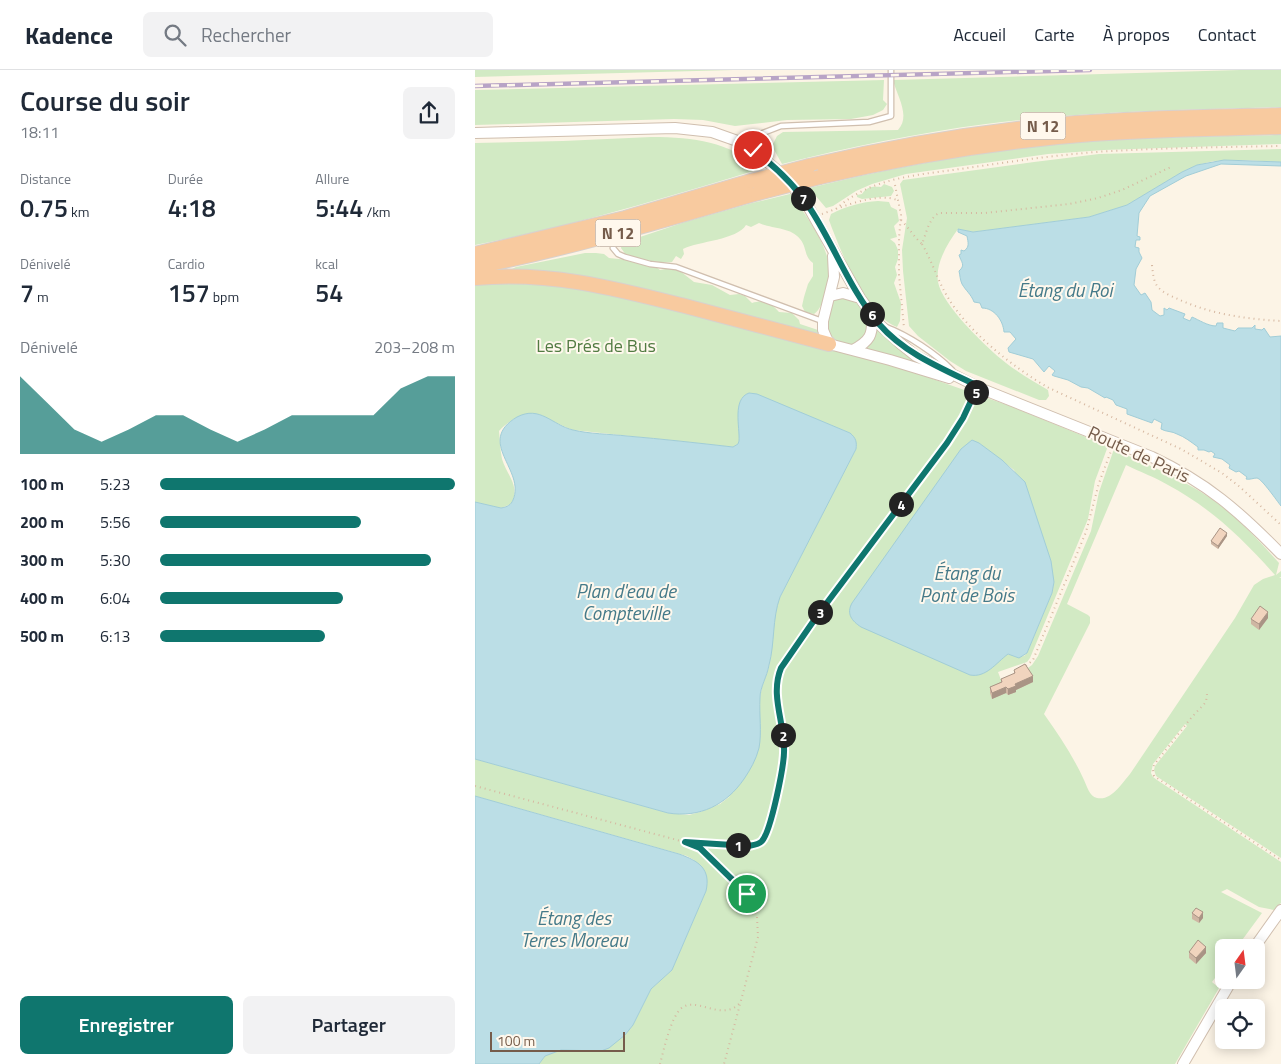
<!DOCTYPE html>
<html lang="fr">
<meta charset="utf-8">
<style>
body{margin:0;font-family:"Titillium Web",sans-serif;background:#f2f2f3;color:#1f2937;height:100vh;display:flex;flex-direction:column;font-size:19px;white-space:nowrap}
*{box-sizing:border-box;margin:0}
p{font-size:16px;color:#747a83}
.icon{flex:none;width:28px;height:28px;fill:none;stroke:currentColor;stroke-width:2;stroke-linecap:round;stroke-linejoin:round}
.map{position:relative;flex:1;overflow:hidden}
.side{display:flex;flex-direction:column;background:#fff;width:475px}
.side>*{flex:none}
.needle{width:32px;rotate:14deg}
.controls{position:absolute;left:740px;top:869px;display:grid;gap:10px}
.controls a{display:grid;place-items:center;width:50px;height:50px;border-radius:8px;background:#fff;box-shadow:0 2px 12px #0003;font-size:25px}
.scale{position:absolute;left:15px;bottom:12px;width:135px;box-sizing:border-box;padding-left:5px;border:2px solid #755c4b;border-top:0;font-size:14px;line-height:18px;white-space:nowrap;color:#755c4b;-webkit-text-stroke:4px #fff8ed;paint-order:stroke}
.pin{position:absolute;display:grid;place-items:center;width:42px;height:42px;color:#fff;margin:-21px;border:2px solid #fff;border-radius:50%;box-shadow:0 1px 5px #0007}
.km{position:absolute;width:25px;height:25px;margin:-12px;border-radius:50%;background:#222;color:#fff;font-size:14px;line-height:25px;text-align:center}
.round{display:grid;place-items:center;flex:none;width:52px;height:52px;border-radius:8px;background:#f2f2f3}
.head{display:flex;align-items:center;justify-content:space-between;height:85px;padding:0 20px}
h1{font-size:28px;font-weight:600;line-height:38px}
.stats{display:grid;grid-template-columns:repeat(3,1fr);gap:8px;height:85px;padding:5px 20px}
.stats div{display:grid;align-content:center}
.stats b{font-size:25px;font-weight:600}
.stats small{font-size:14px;font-weight:400}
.stats p{font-size:14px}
.chart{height:140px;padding:10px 20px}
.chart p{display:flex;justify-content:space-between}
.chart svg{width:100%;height:90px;margin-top:5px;fill:#0f766e;opacity:.7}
.action{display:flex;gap:10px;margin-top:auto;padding:10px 20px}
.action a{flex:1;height:58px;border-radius:8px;background:#0f766e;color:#fff;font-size:20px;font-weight:600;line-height:58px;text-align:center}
.action a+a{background:#f2f2f3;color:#1f2937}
ul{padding:0 20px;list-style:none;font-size:16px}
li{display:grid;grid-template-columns:80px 60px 1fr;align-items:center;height:38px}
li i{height:12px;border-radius:6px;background:#0f766e}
header{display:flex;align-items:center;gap:30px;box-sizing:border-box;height:70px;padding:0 25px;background:#fff;border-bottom:1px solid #e0e1e3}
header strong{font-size:24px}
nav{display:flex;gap:28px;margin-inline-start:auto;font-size:18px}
.search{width:350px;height:45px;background:#f2f2f3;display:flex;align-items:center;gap:12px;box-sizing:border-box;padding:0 18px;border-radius:8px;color:#747a83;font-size:19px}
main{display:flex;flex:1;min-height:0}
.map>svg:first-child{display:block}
.green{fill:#d2eac4;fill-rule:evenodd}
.water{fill:#bbdee6;stroke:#a1cdd7}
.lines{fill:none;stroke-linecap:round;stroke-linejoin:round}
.service-casing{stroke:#d0bfaf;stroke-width:7}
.tertiary-casing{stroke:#d0bfaf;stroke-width:12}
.trunk-casing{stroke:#d8d1cd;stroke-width:16}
.path{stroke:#d6b8a1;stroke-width:2;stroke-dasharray:1 4;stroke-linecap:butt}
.service{stroke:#fff;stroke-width:4.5}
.tertiary{stroke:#fff;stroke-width:10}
.trunk{stroke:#f8ca9f;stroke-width:14}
.rail-casing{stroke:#b8a4c6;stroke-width:4.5}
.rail{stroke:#fff8ed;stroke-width:2.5;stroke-dasharray:8;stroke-linecap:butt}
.trunk-bridge-casing{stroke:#d8d1cd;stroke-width:16;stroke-linecap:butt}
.trunk-bridge{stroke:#f8ca9f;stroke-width:14}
.wall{fill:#cfb6a3}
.shaded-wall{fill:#a99485}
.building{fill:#f1d4be;stroke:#a99485}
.route-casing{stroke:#fff;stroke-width:10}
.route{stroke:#0f766e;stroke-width:6}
.labels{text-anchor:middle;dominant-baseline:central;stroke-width:4;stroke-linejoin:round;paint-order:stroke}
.shield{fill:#fff8ed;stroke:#9e8b7c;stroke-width:1}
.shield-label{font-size:16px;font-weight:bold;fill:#755c4b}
.park-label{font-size:18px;fill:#527b42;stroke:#fff8ed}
.street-label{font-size:18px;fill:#755c4b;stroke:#fff8ed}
.water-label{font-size:19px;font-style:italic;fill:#457a89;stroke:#fff8ed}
</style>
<header>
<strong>Kadence</strong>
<div class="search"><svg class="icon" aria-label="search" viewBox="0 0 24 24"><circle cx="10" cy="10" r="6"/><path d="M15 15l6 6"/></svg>Rechercher</div>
<nav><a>Accueil</a><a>Carte</a><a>À propos</a><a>Contact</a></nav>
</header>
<main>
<section class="side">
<div class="head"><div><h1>Course du soir</h1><p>18:11</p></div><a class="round"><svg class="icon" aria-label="share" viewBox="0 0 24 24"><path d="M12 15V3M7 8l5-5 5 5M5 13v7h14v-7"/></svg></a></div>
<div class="stats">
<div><p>Distance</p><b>0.75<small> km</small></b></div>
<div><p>Durée</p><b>4:18</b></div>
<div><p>Allure</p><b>5:44<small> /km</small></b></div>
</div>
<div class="stats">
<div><p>Dénivelé</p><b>7<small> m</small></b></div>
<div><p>Cardio</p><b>157<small> bpm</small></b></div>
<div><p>kcal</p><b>54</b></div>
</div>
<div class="chart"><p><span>Dénivelé</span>203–208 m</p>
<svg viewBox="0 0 160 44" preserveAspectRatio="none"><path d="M0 44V6L10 19L20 32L30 38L40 32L50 25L60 25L70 32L80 38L90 32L100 25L110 25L120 25L130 25L140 12L150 6L160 6V44z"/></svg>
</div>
<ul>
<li><b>100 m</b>5:23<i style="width:100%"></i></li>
<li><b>200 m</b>5:56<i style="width:68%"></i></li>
<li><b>300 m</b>5:30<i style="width:92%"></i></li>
<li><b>400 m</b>6:04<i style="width:62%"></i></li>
<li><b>500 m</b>6:13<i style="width:56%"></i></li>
</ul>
<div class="action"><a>Enregistrer</a><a>Partager</a></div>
</section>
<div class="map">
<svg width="806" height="994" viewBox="0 0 806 994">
<rect width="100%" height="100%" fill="#fcf4e6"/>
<path class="green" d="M 0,0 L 259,0 L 0,7 Z
M 765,0 L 806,0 L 806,37 C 708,40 609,41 511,54 C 442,63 375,77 307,94 L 297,76 L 302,66 L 308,62 L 423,60 C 436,46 422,26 418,10 Z
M 409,10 L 408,30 L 412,34 L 408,40 L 398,45 L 376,49 L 312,50 L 260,56 L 228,50 L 199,49 L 0,55 L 0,20 Z
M 806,65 L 806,74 L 629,80 L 573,84 L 431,104 L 397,114 L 381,121 L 358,136 L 351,138 L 334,118 C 427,95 524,78 621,71 C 682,67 744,66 806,65 Z
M 176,67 C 222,67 250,72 288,98 C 193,127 98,156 0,175 L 0,73 L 88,71 Z
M 806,79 L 806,92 L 768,90 L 739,91 L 722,95 L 707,102 L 652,135 L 614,147 L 498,162 L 483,159 C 473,173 460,193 463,212 C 467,235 512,278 531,293 C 544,303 559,312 573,320 L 574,326 L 571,330 L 564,330 L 491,301 L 475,291 L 443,266 L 434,256 L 428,201 L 427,180 L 432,148 L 425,114 L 428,110 L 559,92 L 624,84 Z
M 409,114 L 417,117 L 419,121 L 416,126 L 387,129 L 382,127 L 382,125 L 387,124 C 391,117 398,116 406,117 Z
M 315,124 L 317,125 C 329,143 348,168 353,190 C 356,201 353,213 350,224 C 348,231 345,240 339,244 L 330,242 L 327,236 L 329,227 L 333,214 L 338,206 L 338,193 C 329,187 332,177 325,169 C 316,157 297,159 284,153 L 276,157 L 271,155 C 262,170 224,171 208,179 L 209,184 L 206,189 L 201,186 L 197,192 C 180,193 167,190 151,185 L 146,178 L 147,173 L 210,152 L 277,133 Z
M 403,131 L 414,132 L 416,137 L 422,140 L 424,151 L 419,156 L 422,167 L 415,169 L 420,173 L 423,180 L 423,189 L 420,197 L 422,205 L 419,213 L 426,233 L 425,251 L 422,257 C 392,247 364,178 354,150 L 356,144 C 371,136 387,132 403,131 Z
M 110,183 L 121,183 L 129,184 L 134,188 L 154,190 L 174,197 L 180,196 L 185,200 L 196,198 L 200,199 L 205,201 L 219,212 L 237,215 L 255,225 L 264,224 L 270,226 L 277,233 C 289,229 296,233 304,242 L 317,243 L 324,250 L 325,254 L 343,260 L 345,265 L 33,201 L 41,197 Z
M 58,212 L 124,221 L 320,272 L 415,294 L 535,336 L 633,376 L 620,411 L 613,449 L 555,588 L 552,592 L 523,602 L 531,623 L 540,619 L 550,600 L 557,595 L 563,586 L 616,461 L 624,422 L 639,379 C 677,397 716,412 749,438 C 769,454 787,474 804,493 L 801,505 L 806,501 L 806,507 L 804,507 L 806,508 L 806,788 L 681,706 L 679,700 L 680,696 L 712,656 L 710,654 L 678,694 L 676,703 L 678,707 L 682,710 L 806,792 L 806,833 L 799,840 L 784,837 L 752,819 L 746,822 L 787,843 L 762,877 L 749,878 L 749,896 L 737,912 L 744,918 L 700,994 L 64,994 L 70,986 L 76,983 L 96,979 L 116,981 L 150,965 L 158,955 L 176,919 L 197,900 L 231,821 L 219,790 L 212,786 L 0,726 L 0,689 L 193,743 L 214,745 L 225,742 L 245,734 L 254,727 L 283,680 L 285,666 L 285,628 L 287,617 L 294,597 L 301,537 L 305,527 L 381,379 C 382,372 380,369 375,363 L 277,323 C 271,323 267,327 265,332 L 264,371 L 263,374 L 258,377 L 98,360 C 68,349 51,333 24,361 C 25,370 25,380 27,389 C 32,406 46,416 36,434 L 26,438 L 0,432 L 0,213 ZM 504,373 L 539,400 L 579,512 L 577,523 L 552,583 L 549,586 L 540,587 L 536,584 L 532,585 ZM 651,395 C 665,402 680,407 693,415 C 736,438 768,469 800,505 L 788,509 L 779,515 L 760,548 L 655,704 C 647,713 637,731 622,728 C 614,726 612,716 609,710 C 598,686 584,665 569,644 L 615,553 L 615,547 L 613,545 L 592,534 Z
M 367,227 C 379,231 394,238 394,253 C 394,258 390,264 389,269 L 376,276 L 357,270 L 351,256 L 358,231 Z
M 401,256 L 451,298 L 389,279 L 399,269 Z"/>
<path class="water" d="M 749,90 L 806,92 L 806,96 L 746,94 L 711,106 L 675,126 L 664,143 L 662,166 L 665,167 L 665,170 L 661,170 L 660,177 L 664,178 L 664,182 L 667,188 L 661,199 L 659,215 L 666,225 L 670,223 L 676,232 L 677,240 L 685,246 L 689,245 L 689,238 L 692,240 L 694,238 L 710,244 L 708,248 L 715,251 L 717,247 C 724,250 733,256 741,256 L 742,253 L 748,253 L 748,258 L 760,261 L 763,258 L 777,258 L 780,255 L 780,259 L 787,260 L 789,258 L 795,267 L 806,266 L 806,436 C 802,431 787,409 782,408 C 778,408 775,410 771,409 L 772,407 L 764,401 L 761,402 L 754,398 L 755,395 L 747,389 L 738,387 L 740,384 L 736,381 L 734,382 L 729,380 L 723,380 L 723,377 C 716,372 710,367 702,364 C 697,361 691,362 686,359 L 687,353 L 679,349 L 677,353 L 652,344 L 652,339 L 641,335 L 638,330 L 631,327 L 630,328 L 613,318 L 606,317 L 593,310 L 579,306 L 577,305 L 580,301 L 574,296 L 569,302 L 558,289 L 534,282 L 533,278 L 541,269 L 535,262 L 529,262 C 528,250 519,238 507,238 L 505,233 L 499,232 C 496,224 491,221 487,214 C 485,210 485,205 484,201 C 491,195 486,192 484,185 L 486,184 L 486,180 L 489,181 C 495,177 493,172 492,166 L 483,162 L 483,159 L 498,162 L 614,147 L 652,135 L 707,102 L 722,95 Z
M 274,323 L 282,324 L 375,363 C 381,368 382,372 381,379 L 305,527 C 297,549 300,573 294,595 C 292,607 285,617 285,628 C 284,645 287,662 284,678 C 281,690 275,700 269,709 C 251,735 225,748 193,743 L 0,689 L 0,432 L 26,438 C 32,437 36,435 38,430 C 51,400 0,372 42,347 C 65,335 77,355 98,360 C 115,364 134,364 152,366 C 187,369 223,373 258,377 L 263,374 L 264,371 C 265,357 257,329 274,323 Z
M 497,370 L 504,373 L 527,390 L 550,412 L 576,491 L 579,512 L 577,523 L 552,583 L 544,588 L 533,584 C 521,593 511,608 495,605 L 386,557 C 377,551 371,544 377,533 L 486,379 Z
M 0,726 L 204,784 C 224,791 236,799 231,821 L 197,900 L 176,919 L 158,955 L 150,965 L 134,978 L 126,981 L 86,980 L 70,986 L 64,994 L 0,994 Z"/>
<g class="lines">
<g class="service-casing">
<path id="service" d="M 267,71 L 306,56 L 394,52 L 416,46 L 416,0
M 138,178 L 143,184 L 150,187 L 175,194 L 201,197 L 347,251
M 411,257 C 433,265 461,284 477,300
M 302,631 L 302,612 L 309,593 L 342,546 L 481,361 L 502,318"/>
</g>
<g class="tertiary-casing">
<path id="tertiary" d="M 0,63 L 200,58 L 237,62 L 268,73 L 283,84 L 302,100 L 330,131 L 385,228 L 405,255 L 426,274 L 441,286 L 503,317
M 358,186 L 359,207 L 348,251 L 348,260 L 354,274 L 415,290 L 474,308
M 355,226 L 368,223 L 385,228
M 378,280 C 395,271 398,265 397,246
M 497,315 L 677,387 C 732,413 764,441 806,484
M 779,878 L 806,840
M 708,994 L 757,910"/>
</g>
<g class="trunk-casing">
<path id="trunk" d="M 334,96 C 414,77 495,63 578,55 C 654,48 730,47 806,45
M 345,107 C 434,86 525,71 617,64 C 680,59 743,59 806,57
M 0,184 L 150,148 L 276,111
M 0,197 C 96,178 190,150 283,123
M 0,208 C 74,201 139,218 210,236 C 258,249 306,261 354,274"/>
</g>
<path class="path" d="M 420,115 L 426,145 L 424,168 L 424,205 L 429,258
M 361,139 C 397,106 446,105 492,98 C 540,91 587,84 635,81 C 692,78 749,77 806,76
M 347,144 C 367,137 402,122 422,130
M 426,150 C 434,158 439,167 447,174 C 451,164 454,148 464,143 L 510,143 L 594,134 L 623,128 L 647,120 L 698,96
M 447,174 C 457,191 462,209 472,226 C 493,262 539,298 574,318 L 706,379 L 747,403 L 765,417 L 806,455
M 677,195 C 678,203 678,211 683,217 C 688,223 696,226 703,229 C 735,244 771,249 806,251
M 551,596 L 558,590 L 611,462 L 624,413 L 636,381
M 732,624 L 731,632 L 716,648 L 679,695 L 678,700 L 679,706 L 806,790
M 0,716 L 221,775 L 262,812 L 273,824 L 282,847 L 283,867 L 249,994
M 217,773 L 273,776 C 278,775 283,775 287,771 C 297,761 310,694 309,678 C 309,664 305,650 303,636
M 185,994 C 189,979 194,955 203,942 C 217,921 245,954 265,933"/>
<use href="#service" class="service"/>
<use href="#tertiary" class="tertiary"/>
<use href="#trunk" class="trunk"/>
<g class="rail-casing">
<path id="rail" d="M 0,16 L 615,0"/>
</g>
<use href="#rail" class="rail"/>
<g class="trunk-bridge-casing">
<path id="trunk-bridge" d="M 276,111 L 334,96
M 283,123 L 345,107"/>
</g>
<use href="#trunk-bridge" class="trunk-bridge"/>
</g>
<path class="wall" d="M 752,466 L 743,479 L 736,474 L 736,471 Z
M 793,548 L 784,560 L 776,554 L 776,549 Z
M 539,600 L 558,612 L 541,620 L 541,622 L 533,625 L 531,623 L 517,629 L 515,623 L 515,617 L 526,612 L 526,609 L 539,604 Z
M 717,843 L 728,848 L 724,853 L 717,849 Z
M 714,882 L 731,883 L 721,894 L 714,888 Z"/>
<path class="shaded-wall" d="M 752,463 L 752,466 L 743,479 L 743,476 Z
M 793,542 L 793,548 L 784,560 L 784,554 Z
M 558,606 L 558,612 L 541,620 L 541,622 L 533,625 L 533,619 L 540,614 Z
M 531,617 L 531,623 L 517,629 L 517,623 Z
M 728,842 L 728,848 L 724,853 L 724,848 Z
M 731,877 L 731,883 L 721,894 L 721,888 Z"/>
<path class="building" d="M 745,458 L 752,463 L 743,476 L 736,471 Z
M 785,536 L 793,542 L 784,554 L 776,549 Z
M 550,594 L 558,606 L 540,614 L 541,616 L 533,619 L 531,617 L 517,623 L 515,617 L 527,612 L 526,609 L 540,603 L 539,600 Z
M 721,838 L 728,842 L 724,848 L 717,843 Z
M 723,870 L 731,877 L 721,888 L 714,882 Z"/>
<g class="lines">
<g class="route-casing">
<path id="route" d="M 272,824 L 225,778 L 210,772 L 273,776 C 278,775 283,775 287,771 C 296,761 310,693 309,678 C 309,651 295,625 306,598 L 342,546 L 472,373 L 488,348 L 503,316 C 468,299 430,284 404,254 C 375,220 360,177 336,140 C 321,116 301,97 278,80"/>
</g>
<use href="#route" class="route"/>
</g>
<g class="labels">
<g class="shield">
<rect x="545.5" y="42.5" width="45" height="27" rx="4"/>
<rect x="120.5" y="149.5" width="45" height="27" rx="4"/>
</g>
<g class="shield-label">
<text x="568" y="56">N 12</text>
<text x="143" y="163">N 12</text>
</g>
<g class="park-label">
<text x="121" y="275">Les Prés de Bus</text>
</g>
<g class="street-label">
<text transform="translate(664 384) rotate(25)">Route de Paris</text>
</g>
<g class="water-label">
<text x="590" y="219">Étang du Roi</text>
<text x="492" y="502">Étang du<tspan x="492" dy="22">Pont de Bois</tspan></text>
<text x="151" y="520">Plan d'eau de<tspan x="151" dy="22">Compteville</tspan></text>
<text x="99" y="847">Étang des<tspan x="99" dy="22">Terres Moreau</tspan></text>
</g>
</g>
</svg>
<div class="controls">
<a><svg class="needle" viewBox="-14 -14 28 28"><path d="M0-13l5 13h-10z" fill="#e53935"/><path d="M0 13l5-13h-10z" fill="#747a83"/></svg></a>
<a><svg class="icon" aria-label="locate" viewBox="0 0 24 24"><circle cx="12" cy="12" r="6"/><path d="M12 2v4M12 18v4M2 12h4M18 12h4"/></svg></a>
</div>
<div class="scale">100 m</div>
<div class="pin" style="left:272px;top:824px;background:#1e9e55"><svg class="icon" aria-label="arrive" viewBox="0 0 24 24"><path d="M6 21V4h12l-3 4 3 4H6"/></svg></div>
<div class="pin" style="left:278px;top:80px;background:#d93025"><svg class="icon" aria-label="check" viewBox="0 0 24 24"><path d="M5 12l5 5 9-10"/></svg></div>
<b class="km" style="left:263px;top:775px">1</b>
<b class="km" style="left:308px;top:665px">2</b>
<b class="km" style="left:345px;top:542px">3</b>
<b class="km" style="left:426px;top:434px">4</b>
<b class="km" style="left:501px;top:322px">5</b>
<b class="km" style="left:397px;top:244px">6</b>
<b class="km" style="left:328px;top:128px">7</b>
</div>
</main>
